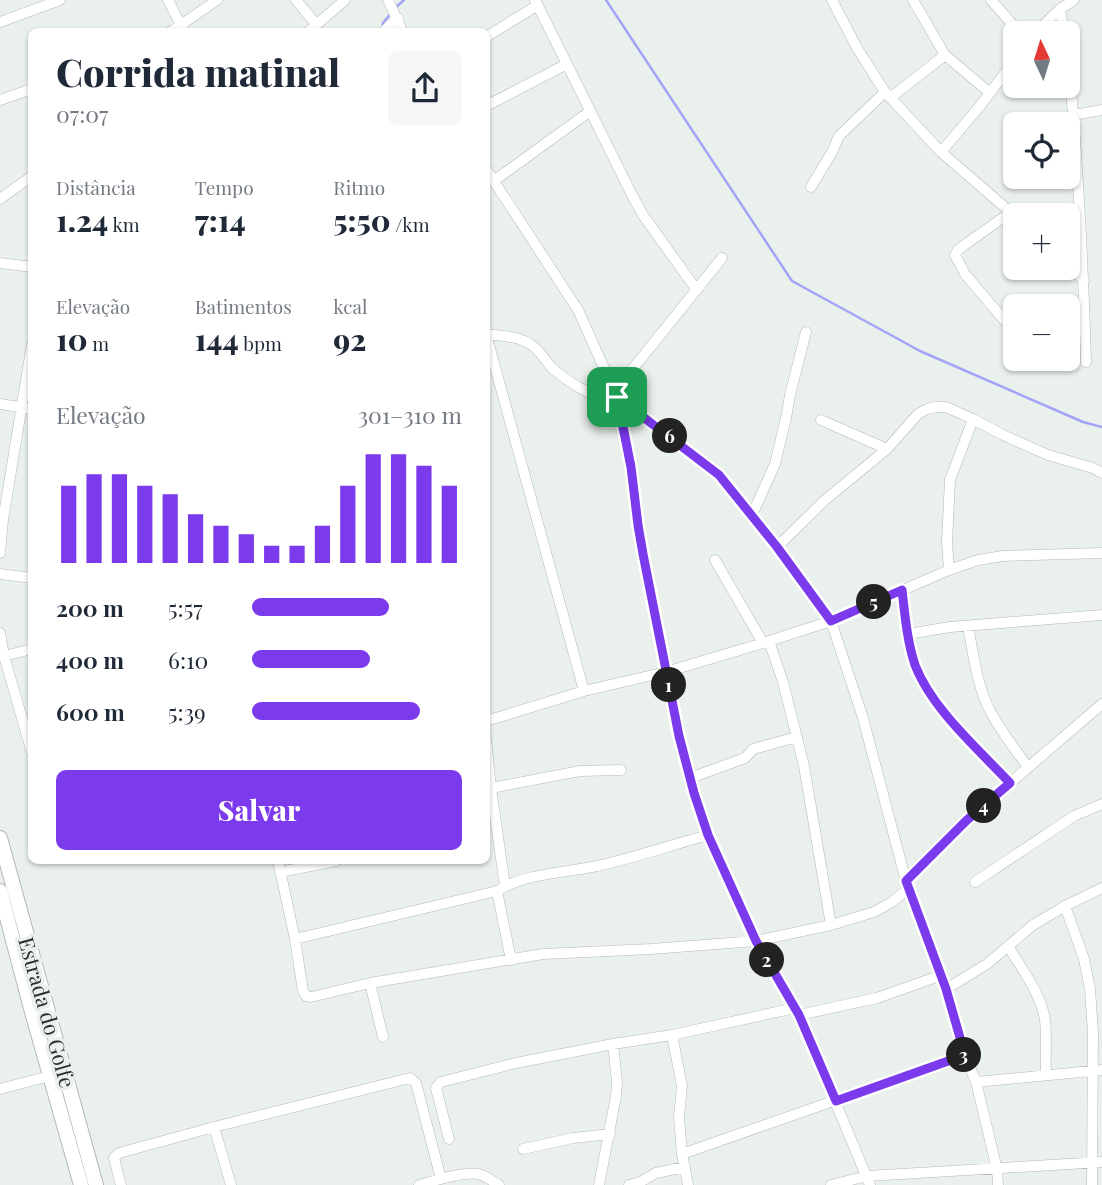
<!DOCTYPE html>
<html lang="pt">
<meta charset="utf-8">
<style>
body{margin:0;font-family:"Playfair Display",serif;background:#f6f6f7;color:#1f2937;height:100vh;display:flex;flex-direction:column;font-size:26px;white-space:nowrap}
*{box-sizing:border-box;margin:0}
p{font-size:23px;color:#747a83}
.icon{flex:none;width:38px;height:38px;fill:none;stroke:currentColor;stroke-width:2;stroke-linecap:round;stroke-linejoin:round}
.map{position:relative;flex:1;overflow:hidden}
.details{position:absolute;left:28px;top:28px;width:462px;height:836px;display:flex;flex-direction:column;background:#fff;border-radius:10px;box-shadow:0 2px 5px #0004}
.details>*{flex:none}
.needle{width:46px;rotate:356deg}
.fabs{position:absolute;left:1003px;top:21px;display:grid;gap:14px}
.fabs a{display:grid;place-items:center;width:77px;height:77px;border-radius:10px;background:#fff;box-shadow:0 2px 5px #0004;font-size:35px}
.pin{position:absolute;display:grid;place-items:center;width:60px;height:60px;color:#fff;margin:-30px;border-radius:14px;box-shadow:0 4px 10px #0006}
.km{position:absolute;width:35px;height:35px;margin:-18px;border-radius:50%;background:#222;color:#fff;font-size:19px;line-height:35px;text-align:center}
.round{display:grid;place-items:center;flex:none;width:74px;height:74px;border-radius:10px;background:#f6f6f7}
.overview{display:flex;align-items:center;justify-content:space-between;height:119px;padding:0 28px}
h1{font-size:38px;font-weight:800;line-height:52px}
.figures{display:grid;grid-template-columns:repeat(3,1fr);gap:10px;height:119px;padding:7px 28px}
.figures div{display:grid;align-content:center}
.figures b{font-size:30px;font-weight:800}
.figures small{font-size:19px;font-weight:400}
.figures p{font-size:19px}
.chart{height:196px;padding:14px 28px}
.chart p{display:flex;justify-content:space-between}
.chart svg{width:100%;height:126px;margin-top:7px;stroke:#7c3aed;stroke-width:6}
.action{display:flex;gap:14px;margin-top:auto;padding:14px 28px}
.action a{flex:1;height:80px;border-radius:10px;background:#7c3aed;color:#fff;font-size:28px;font-weight:800;line-height:80px;text-align:center}
ul{padding:0 28px;list-style:none;font-size:23px}
li{display:grid;grid-template-columns:112px 84px 1fr;align-items:center;height:52px}
li i{height:18px;border-radius:9px;background:#7c3aed}
.map>svg:first-child{display:block}
.lines{fill:none;stroke-linecap:round;stroke-linejoin:round}
.stream{stroke:#a3a4f8;stroke-width:2.5}
.minor-casing{stroke:#b4bab6;stroke-width:11}
.highway-casing{stroke:#b4bab6;stroke-width:16}
.minor{stroke:#fff;stroke-width:10}
.highway{stroke:#fff;stroke-width:14}
.route-casing{stroke:#fff;stroke-width:14}
.route{stroke:#7c3aed;stroke-width:9}
.labels{text-anchor:middle;dominant-baseline:central;stroke-width:7;stroke-linejoin:round;paint-order:stroke}
.street-label{font-size:21px;fill:#2d2f2e;stroke:#eaf0ec}
</style>
<div class="map">
<svg width="1102" height="1185" viewBox="0 0 1102 1185">
<rect width="100%" height="100%" fill="#eaf0ec"/>
<g class="lines">
<path class="stream" d="M 606,0 L 792,281 L 920,351 L 1083,422 L 1102,427
M 395,8 L 404,0
M 382,28 L 383,23 L 391,13"/>
<g class="minor-casing">
<path id="minor" d="M 168,0 L 184,31
M 296,0 L 316,24
M 388,0 L 403,32
M 535,0 L 632,195 L 643,215 L 696,289
M 832,0 L 857,48 L 885,92 L 941,152 L 1015,216
M 913,0 L 945,55 L 990,93
M 991,0 L 1020,33
M 1060,9 L 1064,33
M 0,22 L 60,0
M 170,32 L 181,25 L 217,0
M 308,32 L 345,0
M 383,32 L 398,18
M 1035,33 L 1060,9 L 1074,0
M 486,37 L 538,5
M 1068,58 C 1078,159 1083,261 1086,362
M 890,98 L 945,55
M 0,100 L 32,89
M 486,106 L 567,64
M 1074,115 L 1102,110
M 941,152 L 980,106 L 1015,60
M 486,169 L 578,310 L 617,397 L 631,467 L 638,525 L 643,554 L 679,736 L 694,793 L 708,835 L 756,941 L 799,1015 L 870,1185
M 495,180 L 589,112
M 811,187 L 832,152 L 839,136 L 885,92
M 0,199 L 32,176
M 0,263 L 32,267
M 1068,266 L 1084,280
M 1004,320 L 965,274 L 955,255 L 958,250 L 963,246 L 1011,212
M 486,334 L 584,691
M 487,334 C 501,336 518,336 530,344 C 539,349 545,360 552,368 C 571,385 596,397 618,407
M 615,391 L 722,258
M 617,397 L 671,437 L 723,479 L 777,547 L 831,621 L 863,718 L 908,889 L 946,989 L 965,1055 L 976,1082 L 997,1169 L 998,1185
M 0,404 L 32,409
M 821,420 L 887,449
M 752,515 L 775,464 L 786,418 L 790,395 L 806,332
M 777,547 L 825,500 L 887,449 L 918,414 L 927,409 L 936,407 L 946,407 L 973,419 L 1003,435 L 1048,455 L 1093,468 L 1102,473
M 0,553 L 3,520 L 32,344
M 715,560 L 763,643
M 949,570 L 947,542 L 950,480 L 973,419
M 0,574 L 32,578
M 903,590 C 905,615 907,641 915,665 C 932,709 978,749 1010,783
M 968,626 C 973,653 977,683 988,707 C 999,729 1014,748 1028,767
M 0,633 L 4,656 L 32,753
M 908,634 L 950,627 L 1102,615
M 769,641 L 783,682 L 804,766 L 831,925
M 4,656 L 32,649
M 486,721 L 584,691 L 666,672 L 763,643 L 831,621 L 949,570 L 978,560 L 1003,556 L 1102,553
M 486,739 L 491,788 L 505,886
M 690,778 L 745,758 L 753,749 L 797,737
M 491,788 L 580,771 L 621,770
M 278,861 L 295,939 L 303,991 L 306,996 L 311,997 L 370,983 L 543,954 L 651,949 L 756,941 L 831,925 L 874,912 L 892,902 L 908,889
M 280,872 L 336,861
M 906,881 L 967,820 L 1102,704
M 975,882 L 1074,816 L 1102,804
M 497,891 L 511,960
M 1065,906 L 1084,959 L 1090,989 L 1093,1033 L 1092,1185
M 295,939 L 497,891 C 526,873 564,873 597,866 C 634,858 671,845 708,835
M 1008,946 C 1021,968 1041,993 1045,1020 C 1047,1037 1045,1057 1046,1075
M 370,983 L 383,1037
M 946,989 L 987,964 L 1033,925 L 1065,906 L 1102,888
M 799,1015 L 877,998 L 942,975
M 672,1035 L 682,1086 L 679,1117 L 682,1154
M 976,1082 L 1102,1070
M 0,1089 L 50,1076
M 214,1127 L 231,1185
M 449,1139 L 436,1088 L 441,1082 L 516,1063 L 613,1044 L 672,1035 L 795,1008
M 523,1149 L 573,1138 L 610,1134
M 121,1185 L 114,1158 L 119,1153 L 214,1127 L 410,1078 L 416,1083 L 441,1179
M 419,1185 C 433,1181 464,1171 478,1174 C 485,1175 492,1181 499,1185
M 599,1185 L 616,1096 L 617,1082 L 613,1044
M 629,1185 L 640,1182 L 656,1173 L 685,1167
M 688,1185 L 682,1154 L 965,1055
M 831,1185 L 867,1176 L 1102,1162"/>
</g>
<g class="highway-casing">
<path id="highway" d="M 0,838 L 96,1185
M 0,891 L 32,1012 L 81,1185"/>
</g>
<use href="#minor" class="minor"/>
<use href="#highway" class="highway"/>
</g>
<g class="lines">
<g class="route-casing">
<path id="route" d="M 617,397 L 719,475 L 777,547 L 831,621 L 902,590 C 905,615 907,641 915,665 C 932,709 978,749 1010,783 L 967,820 L 906,881 L 946,989 L 965,1055 L 836,1101 L 799,1015 L 756,941 L 708,835 L 694,793 L 679,736 L 643,554 L 638,525 L 631,467 Z"/>
</g>
<use href="#route" class="route"/>
</g>
<g class="labels">
<g class="street-label">
<text transform="translate(48 1012) rotate(74)">Estrada do Golfe</text>
</g>
</g>
</svg>
<div class="fabs">
<a><svg class="needle" viewBox="-14 -14 28 28"><path d="M0-13l5 13h-10z" fill="#e53935"/><path d="M0 13l5-13h-10z" fill="#747a83"/></svg></a>
<a><svg class="icon" aria-label="locate" viewBox="0 0 24 24"><circle cx="12" cy="12" r="6"/><path d="M12 2v4M12 18v4M2 12h4M18 12h4"/></svg></a>
<a>+</a>
<a>−</a>
</div>
<div class="pin" style="left:617px;top:397px;background:#1e9e55"><svg class="icon" aria-label="arrive" viewBox="0 0 24 24"><path d="M6 21V4h12l-3 4 3 4H6"/></svg></div>
<b class="km" style="left:669px;top:685px">1</b>
<b class="km" style="left:767px;top:960px">2</b>
<b class="km" style="left:964px;top:1055px">3</b>
<b class="km" style="left:984px;top:806px">4</b>
<b class="km" style="left:874px;top:602px">5</b>
<b class="km" style="left:670px;top:436px">6</b>
<section class="details">
<div class="overview"><div><h1>Corrida matinal</h1><p>07:07</p></div><a class="round"><svg class="icon" aria-label="share" viewBox="0 0 24 24"><path d="M12 15V3M7 8l5-5 5 5M5 13v7h14v-7"/></svg></a></div>
<div class="figures">
<div><p>Distância</p><b>1.24<small> km</small></b></div>
<div><p>Tempo</p><b>7:14</b></div>
<div><p>Ritmo</p><b>5:50<small> /km</small></b></div>
</div>
<div class="figures">
<div><p>Elevação</p><b>10<small> m</small></b></div>
<div><p>Batimentos</p><b>144<small> bpm</small></b></div>
<div><p>kcal</p><b>92</b></div>
</div>
<div class="chart"><p><span>Elevação</span>301–310 m</p>
<svg viewBox="0 0 160 44" preserveAspectRatio="none"><path d="M5 44V17M15 44V13M25 44V13M35 44V17M45 44V20M55 44V27M65 44V31M75 44V34M85 44V38M95 44V38M105 44V31M115 44V17M125 44V6M135 44V6M145 44V10M155 44V17"/></svg>
</div>
<ul>
<li><b>200 m</b>5:57<i style="width:65%"></i></li>
<li><b>400 m</b>6:10<i style="width:56%"></i></li>
<li><b>600 m</b>5:39<i style="width:80%"></i></li>
</ul>
<div class="action"><a>Salvar</a></div>
</section>
</div>
